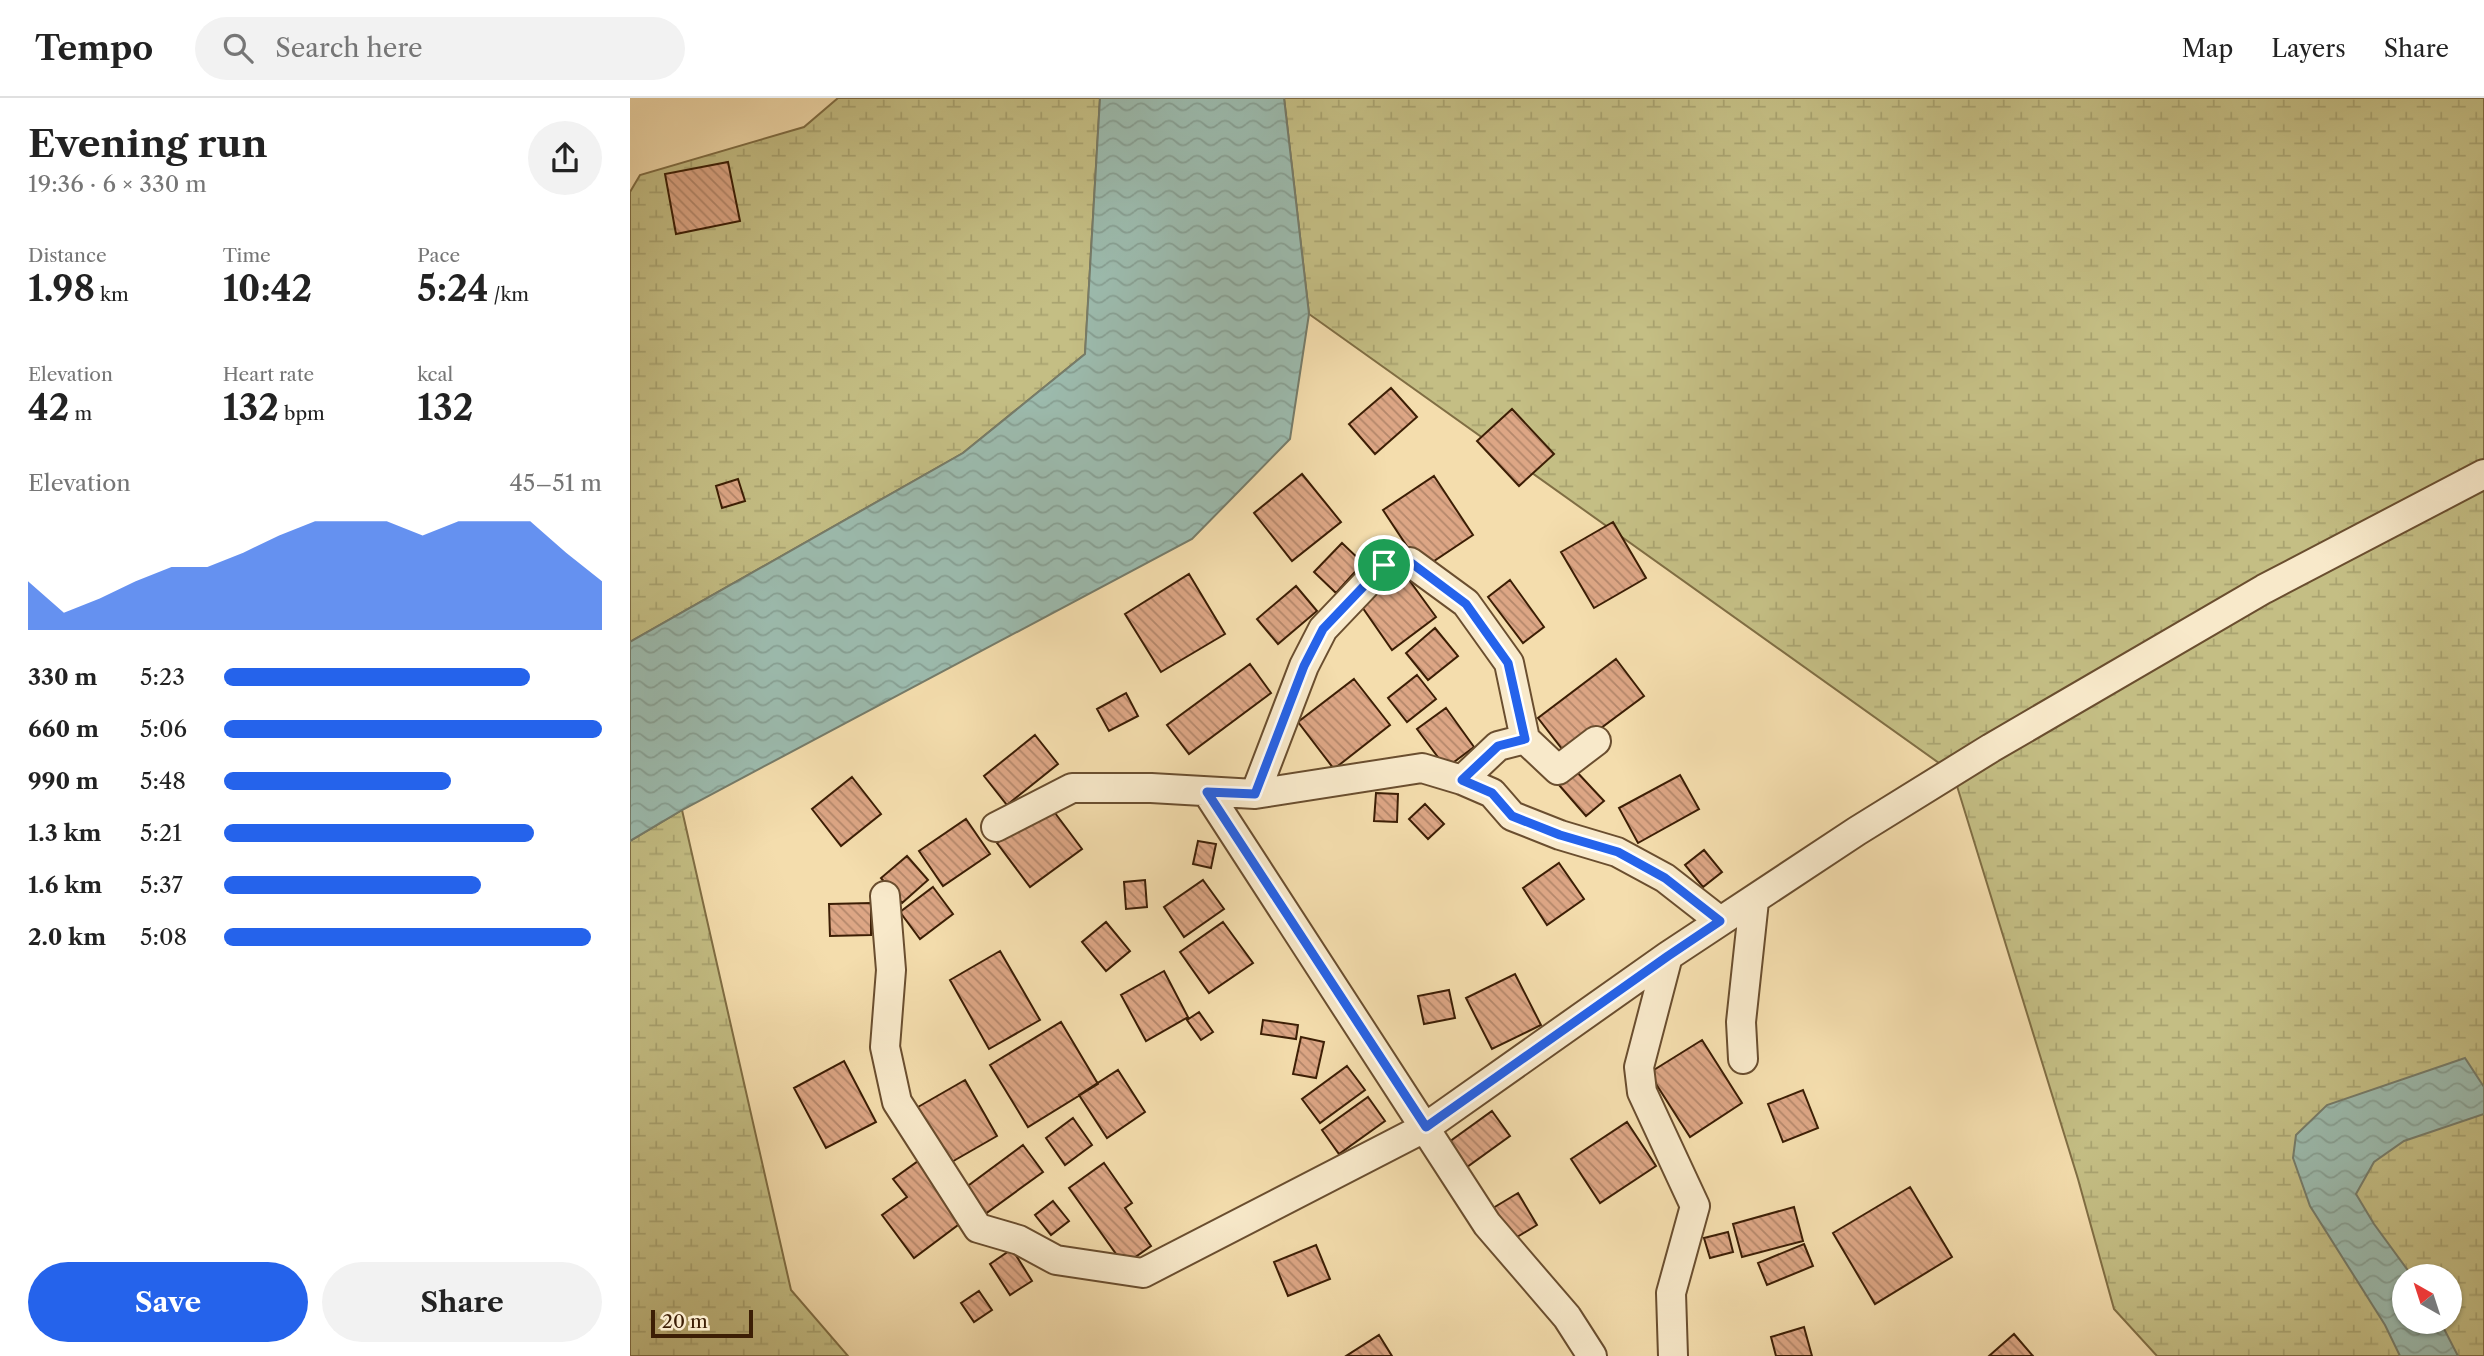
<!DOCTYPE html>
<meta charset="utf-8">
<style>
body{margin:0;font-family:"Libre Caslon Text",serif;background:#f2f2f2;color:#222;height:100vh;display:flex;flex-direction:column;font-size:26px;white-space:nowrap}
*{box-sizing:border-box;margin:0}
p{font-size:23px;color:#767676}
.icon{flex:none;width:38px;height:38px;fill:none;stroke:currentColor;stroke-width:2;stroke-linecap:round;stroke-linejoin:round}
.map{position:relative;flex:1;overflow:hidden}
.drawer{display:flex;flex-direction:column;background:#fff;width:630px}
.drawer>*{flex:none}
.needle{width:46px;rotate:321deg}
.controls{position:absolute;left:1762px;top:1166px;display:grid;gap:14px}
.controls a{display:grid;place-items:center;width:70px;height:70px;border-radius:50%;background:#fff;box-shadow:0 2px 5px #0004;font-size:35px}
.scale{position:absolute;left:21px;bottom:18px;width:102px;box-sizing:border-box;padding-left:7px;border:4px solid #3c1e05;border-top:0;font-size:19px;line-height:24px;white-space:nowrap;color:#3c1e05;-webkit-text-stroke:5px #f8e9ca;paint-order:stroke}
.pin{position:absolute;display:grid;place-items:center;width:60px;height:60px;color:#fff;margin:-30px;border:4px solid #fff;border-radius:50%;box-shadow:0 2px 7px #0007}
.round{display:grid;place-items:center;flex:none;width:74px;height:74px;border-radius:37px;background:#f2f2f2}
.headline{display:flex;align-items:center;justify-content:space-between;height:119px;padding:0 28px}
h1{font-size:38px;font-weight:700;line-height:52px}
.stats{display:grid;grid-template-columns:repeat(3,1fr);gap:10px;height:119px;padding:7px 28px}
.stats div{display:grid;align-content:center}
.stats b{font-size:35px;font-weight:700}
.stats small{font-size:19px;font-weight:400}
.stats p{font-size:19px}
.chart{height:196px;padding:14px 28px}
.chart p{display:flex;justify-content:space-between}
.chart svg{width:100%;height:126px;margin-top:7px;fill:#2563eb;opacity:.7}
.primary-button{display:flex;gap:14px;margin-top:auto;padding:14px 28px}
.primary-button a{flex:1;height:80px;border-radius:42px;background:#2563eb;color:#fff;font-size:28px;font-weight:700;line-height:80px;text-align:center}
.primary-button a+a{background:#f2f2f2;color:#222}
ul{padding:0 28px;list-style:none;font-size:23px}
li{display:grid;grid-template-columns:112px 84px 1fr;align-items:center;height:52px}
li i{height:18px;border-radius:9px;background:#2563eb}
header{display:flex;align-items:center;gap:42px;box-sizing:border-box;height:98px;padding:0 35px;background:#fff;border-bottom:2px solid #e0e0e0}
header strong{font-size:33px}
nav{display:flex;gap:38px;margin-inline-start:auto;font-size:24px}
.search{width:490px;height:63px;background:#f2f2f2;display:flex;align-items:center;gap:18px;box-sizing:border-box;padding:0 24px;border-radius:38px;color:#767676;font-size:26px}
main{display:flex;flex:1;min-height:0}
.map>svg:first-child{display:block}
.wetland{fill:url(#wetland-marsh);stroke:#806e44;stroke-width:2;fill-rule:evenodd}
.water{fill:url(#water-waves);stroke:#767c6a;stroke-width:2}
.building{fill:url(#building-back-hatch);stroke:#3c1e05;stroke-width:2}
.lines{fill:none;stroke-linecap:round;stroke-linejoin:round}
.street-casing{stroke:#6a4e2f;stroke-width:32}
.street{stroke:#f8e9ca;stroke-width:28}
.route-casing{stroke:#fff;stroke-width:14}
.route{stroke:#2563eb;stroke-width:9}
</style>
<header>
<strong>Tempo</strong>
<div class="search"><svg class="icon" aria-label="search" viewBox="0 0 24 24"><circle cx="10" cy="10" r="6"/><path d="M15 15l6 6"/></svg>Search here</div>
<nav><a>Map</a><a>Layers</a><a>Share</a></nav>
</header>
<main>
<section class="drawer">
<div class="headline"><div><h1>Evening run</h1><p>19:36 · 6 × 330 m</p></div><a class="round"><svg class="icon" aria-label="share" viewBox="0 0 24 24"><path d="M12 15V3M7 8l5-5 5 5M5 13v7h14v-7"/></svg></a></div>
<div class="stats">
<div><p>Distance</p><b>1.98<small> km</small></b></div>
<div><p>Time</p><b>10:42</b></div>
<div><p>Pace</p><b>5:24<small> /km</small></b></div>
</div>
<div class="stats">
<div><p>Elevation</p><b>42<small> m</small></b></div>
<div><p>Heart rate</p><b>132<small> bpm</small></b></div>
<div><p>kcal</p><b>132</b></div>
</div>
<div class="chart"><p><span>Elevation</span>45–51 m</p>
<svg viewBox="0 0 160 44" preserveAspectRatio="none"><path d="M0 44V27L10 38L20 33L30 27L40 22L50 22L60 17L70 11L80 6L90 6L100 6L110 11L120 6L130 6L140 6L150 17L160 27V44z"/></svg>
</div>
<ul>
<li><b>330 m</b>5:23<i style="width:81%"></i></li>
<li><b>660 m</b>5:06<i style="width:100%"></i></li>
<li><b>990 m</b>5:48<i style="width:60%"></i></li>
<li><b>1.3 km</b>5:21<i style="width:82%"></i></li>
<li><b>1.6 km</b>5:37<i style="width:68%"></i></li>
<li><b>2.0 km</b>5:08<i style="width:97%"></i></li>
</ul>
<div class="primary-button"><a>Save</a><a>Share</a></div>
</section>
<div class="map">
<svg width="1854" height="1258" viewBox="0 0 1854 1258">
<defs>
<pattern id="wetland-marsh" width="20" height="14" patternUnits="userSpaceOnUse" patternTransform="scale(1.75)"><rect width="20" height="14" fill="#c4be84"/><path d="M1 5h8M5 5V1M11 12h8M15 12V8" fill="none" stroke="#a9a370"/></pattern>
<pattern id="water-waves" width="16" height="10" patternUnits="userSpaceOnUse" patternTransform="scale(1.75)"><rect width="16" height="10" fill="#9cbbae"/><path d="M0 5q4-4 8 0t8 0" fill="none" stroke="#87a094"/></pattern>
<pattern id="building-back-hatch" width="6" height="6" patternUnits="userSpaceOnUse" patternTransform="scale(1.75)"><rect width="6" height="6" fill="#dda685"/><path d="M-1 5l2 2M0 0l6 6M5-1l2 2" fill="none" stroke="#b4876b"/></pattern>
</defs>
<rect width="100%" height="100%" fill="#f4ddad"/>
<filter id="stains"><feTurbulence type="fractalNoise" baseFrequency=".00286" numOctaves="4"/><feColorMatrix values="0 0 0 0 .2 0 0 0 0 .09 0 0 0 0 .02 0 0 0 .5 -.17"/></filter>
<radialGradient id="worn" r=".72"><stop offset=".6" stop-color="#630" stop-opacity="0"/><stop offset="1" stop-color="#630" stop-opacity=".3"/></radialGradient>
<path class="wetland" d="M 208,0 L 470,0 L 455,256 L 333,355 L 0,544 L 0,94 L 10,77 L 174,29 Z
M 654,0 L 1854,0 L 1854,1258 L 1527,1258 L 1484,1211 L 1448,1081 L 1323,675 L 679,216 ZM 1774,1178 L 1820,1178 L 1820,1223 L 1774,1223 Z
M 52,712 L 161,1192 L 218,1258 L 0,1258 L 0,743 Z"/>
<path class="water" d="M 470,0 L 654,0 L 679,216 L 660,341 L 562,441 L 52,712 L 0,743 L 0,544 L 333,355 L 455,256 Z
M 1835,960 L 1854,989 L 1854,1016 L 1774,1043 L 1744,1064 L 1726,1096 L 1744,1126 L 1782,1178 L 1774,1178 L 1774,1223 L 1810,1223 L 1828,1258 L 1770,1258 L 1755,1227 L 1680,1108 L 1663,1060 L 1666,1037 L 1697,1007 Z"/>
<path class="building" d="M 98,64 L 110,123 L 46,136 L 35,76 Z
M 761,290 L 787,319 L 745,356 L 719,326 Z
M 882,311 L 924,356 L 889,388 L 847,343 Z
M 672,376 L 711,424 L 662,463 L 624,415 Z
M 804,378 L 843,437 L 792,471 L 753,412 Z
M 108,381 L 115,403 L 92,410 L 86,388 Z
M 983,424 L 1016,480 L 964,510 L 931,454 Z
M 712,445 L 733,465 L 706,495 L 684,474 Z
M 774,475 L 806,519 L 762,552 L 730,506 Z
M 559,476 L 595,536 L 531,574 L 495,516 Z
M 880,482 L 914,529 L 893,545 L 858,499 Z
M 666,488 L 687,513 L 648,546 L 627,521 Z
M 805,530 L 828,558 L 798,582 L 776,555 Z
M 986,561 L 1014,598 L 936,656 L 908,620 Z
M 620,566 L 641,595 L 559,656 L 537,627 Z
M 787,577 L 806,601 L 777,624 L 758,600 Z
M 724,581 L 760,627 L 704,671 L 668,624 Z
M 496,595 L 508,618 L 479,633 L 467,611 Z
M 816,610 L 844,649 L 816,670 L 787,631 Z
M 405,637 L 428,666 L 377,707 L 354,678 Z
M 945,672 L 974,703 L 956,718 L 929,687 Z
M 1050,677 L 1069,711 L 1008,745 L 989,710 Z
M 222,679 L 251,716 L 211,748 L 182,711 Z
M 746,695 L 768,696 L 767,724 L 744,723 Z
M 795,706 L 814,726 L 798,741 L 779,721 Z
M 419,707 L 452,751 L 400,789 L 367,745 Z
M 336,721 L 360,756 L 313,788 L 289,753 Z
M 568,743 L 586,746 L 581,770 L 563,766 Z
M 1074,752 L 1092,774 L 1073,789 L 1055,767 Z
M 277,758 L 298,782 L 272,805 L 251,780 Z
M 929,765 L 954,801 L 917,827 L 893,790 Z
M 515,782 L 517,809 L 496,811 L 494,784 Z
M 573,782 L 594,811 L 554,839 L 534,809 Z
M 303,789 L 323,816 L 290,841 L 270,814 Z
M 241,805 L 241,837 L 200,838 L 199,806 Z
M 476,824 L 500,853 L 476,873 L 452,844 Z
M 593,824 L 623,865 L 579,895 L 550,854 Z
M 370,853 L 410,922 L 359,951 L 320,882 Z
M 534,873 L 558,919 L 516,943 L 491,897 Z
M 885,876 L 911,927 L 862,951 L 836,900 Z
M 819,892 L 825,920 L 794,926 L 788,898 Z
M 569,914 L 583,934 L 571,942 L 557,922 Z
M 633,922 L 668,927 L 666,941 L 631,936 Z
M 431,924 L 468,986 L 398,1029 L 360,967 Z
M 671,939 L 694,944 L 686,980 L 663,976 Z
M 1072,942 L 1112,1005 L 1060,1039 L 1019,975 Z
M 214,963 L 246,1024 L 196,1050 L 164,990 Z
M 717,968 L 735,992 L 690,1025 L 672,1001 Z
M 488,972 L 515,1014 L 477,1040 L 449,997 Z
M 335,982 L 367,1038 L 313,1069 L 281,1013 Z
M 1173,992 L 1188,1030 L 1153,1044 L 1138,1006 Z
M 738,999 L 755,1023 L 709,1056 L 692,1032 Z
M 862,1013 L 880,1038 L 837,1069 L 819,1044 Z
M 443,1020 L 462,1047 L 435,1067 L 416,1040 Z
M 997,1024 L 1026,1068 L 970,1105 L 941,1061 Z
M 393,1047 L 413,1074 L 351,1119 L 331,1093 Z
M 291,1061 L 336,1121 L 284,1160 L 252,1117 L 277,1099 L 263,1081 Z
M 474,1065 L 502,1105 L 495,1110 L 521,1148 L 494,1167 L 439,1090 Z
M 1280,1089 L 1322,1159 L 1245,1206 L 1203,1135 Z
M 888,1095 L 907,1127 L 882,1142 L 863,1110 Z
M 423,1103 L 439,1123 L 421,1137 L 405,1117 Z
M 1164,1109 L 1173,1143 L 1112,1159 L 1103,1126 Z
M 1098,1134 L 1103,1154 L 1080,1160 L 1074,1140 Z
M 1174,1146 L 1183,1168 L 1137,1187 L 1128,1165 Z
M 686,1147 L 700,1181 L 658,1198 L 644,1164 Z
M 382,1151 L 402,1183 L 380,1197 L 360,1166 Z
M 349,1193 L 362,1212 L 344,1224 L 331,1205 Z
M 1174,1229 L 1182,1258 L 1146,1258 L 1141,1239 Z
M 1384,1236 L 1403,1258 L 1359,1258 Z
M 749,1237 L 762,1258 L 716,1258 Z"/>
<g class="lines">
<g class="street-casing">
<path id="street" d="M 832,682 L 862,695 L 882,718 L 930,737 L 987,754 L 1035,780 L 1090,823
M 577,694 L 857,1126 L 937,1219 L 962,1258
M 625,696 L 674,568 L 693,531 L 754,467 L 780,464 L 836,505 L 879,565 L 895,641 L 928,672 L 966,643
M 366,729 L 442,690 L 521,690 L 625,696 L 792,670 L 832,682 L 868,648 L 895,641
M 255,798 L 261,872 L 255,949 L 267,1004 L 348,1130 L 389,1142 L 426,1162 L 513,1175 L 796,1029 L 1038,858 L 1227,733 L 1361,650 L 1634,491 L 1854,376
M 1038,858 L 1009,969 L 1012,994 L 1065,1108 L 1041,1195 L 1043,1258
M 1113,961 L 1111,924 L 1124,803"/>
</g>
<use href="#street" class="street"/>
</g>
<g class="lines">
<g class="route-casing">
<path id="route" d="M 780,464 L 836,506 L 878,565 L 895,641 L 868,648 L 832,682 L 862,695 L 882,718 L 930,737 L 988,754 L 1035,780 L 1090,823 L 1038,858 L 796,1029 L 577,694 L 625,696 L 674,568 L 693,531 L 754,467 Z"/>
</g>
<use href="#route" class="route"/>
</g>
<rect width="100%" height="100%" filter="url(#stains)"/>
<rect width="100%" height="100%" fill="url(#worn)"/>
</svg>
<div class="controls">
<a><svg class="needle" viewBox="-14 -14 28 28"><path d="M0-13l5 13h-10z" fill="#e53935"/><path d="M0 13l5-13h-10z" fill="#767676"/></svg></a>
</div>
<div class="scale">20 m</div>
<div class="pin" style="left:754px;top:467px;background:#1e9e55"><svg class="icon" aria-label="arrive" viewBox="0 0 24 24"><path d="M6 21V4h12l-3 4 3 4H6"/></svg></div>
</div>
</main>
